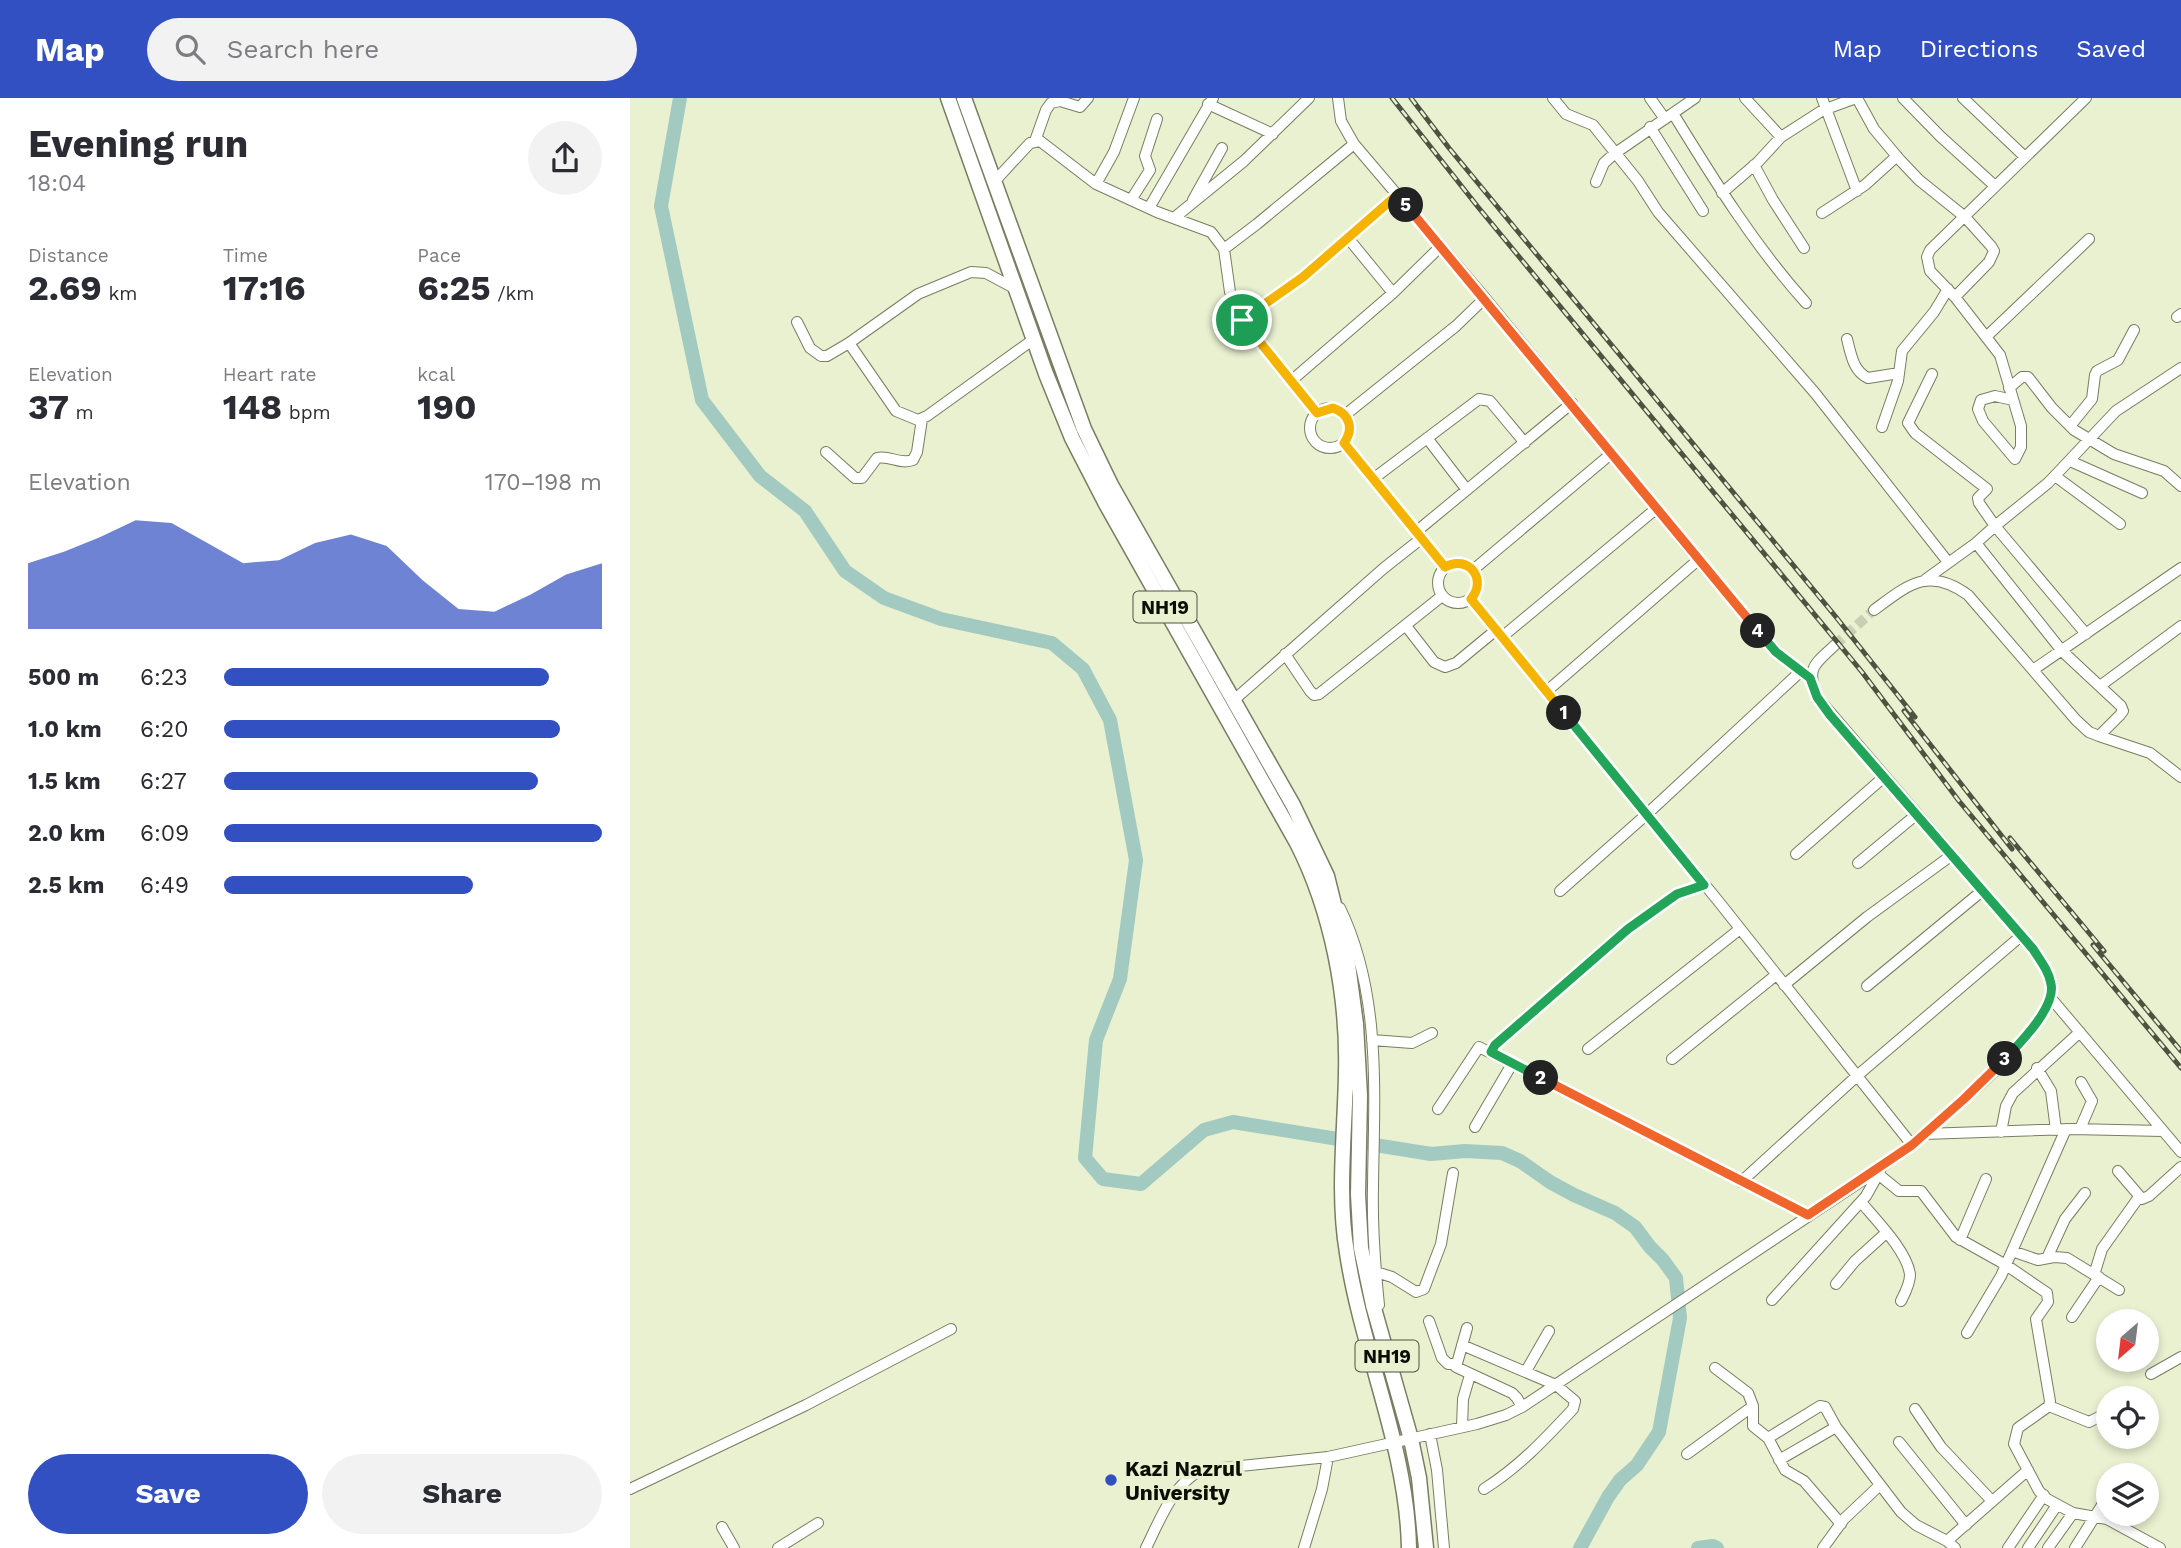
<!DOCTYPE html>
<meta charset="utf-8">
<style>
body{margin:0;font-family:"Work Sans",sans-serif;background:#f2f2f3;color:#2b2b33;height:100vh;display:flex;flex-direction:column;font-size:26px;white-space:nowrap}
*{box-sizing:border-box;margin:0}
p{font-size:23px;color:#7c7c81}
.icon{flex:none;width:38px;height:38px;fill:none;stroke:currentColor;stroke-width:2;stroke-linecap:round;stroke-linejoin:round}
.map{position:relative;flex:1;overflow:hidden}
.details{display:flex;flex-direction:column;background:#fff;width:630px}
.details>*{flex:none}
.needle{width:46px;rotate:208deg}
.tools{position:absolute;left:1466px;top:1211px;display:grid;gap:14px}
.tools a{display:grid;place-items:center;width:63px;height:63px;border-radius:50%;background:#fff;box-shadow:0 4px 10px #0003;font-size:35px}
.pin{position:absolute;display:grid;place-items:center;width:60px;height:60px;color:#fff;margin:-30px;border:4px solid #fff;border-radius:50%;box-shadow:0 2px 7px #0007}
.km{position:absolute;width:35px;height:35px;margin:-18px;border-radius:50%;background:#222;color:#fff;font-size:19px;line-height:35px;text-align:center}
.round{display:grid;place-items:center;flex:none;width:74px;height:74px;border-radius:37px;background:#f2f2f3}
.head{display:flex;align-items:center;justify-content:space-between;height:119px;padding:0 28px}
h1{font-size:38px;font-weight:700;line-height:52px}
.figures{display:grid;grid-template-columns:repeat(3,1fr);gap:10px;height:119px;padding:7px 28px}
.figures div{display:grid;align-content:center}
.figures b{font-size:35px;font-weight:700}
.figures small{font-size:19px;font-weight:400}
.figures p{font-size:19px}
.chart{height:196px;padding:14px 28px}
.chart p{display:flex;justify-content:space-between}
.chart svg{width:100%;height:126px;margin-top:7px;fill:#3250c1;opacity:.7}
.action{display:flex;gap:14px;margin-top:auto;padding:14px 28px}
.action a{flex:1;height:80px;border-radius:42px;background:#3250c1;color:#fff;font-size:28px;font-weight:700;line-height:80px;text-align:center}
.action a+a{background:#f2f2f3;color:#2b2b33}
ul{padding:0 28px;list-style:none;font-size:23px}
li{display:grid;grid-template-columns:112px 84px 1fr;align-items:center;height:52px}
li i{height:18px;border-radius:9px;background:#3250c1}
header{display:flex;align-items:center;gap:42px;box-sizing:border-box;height:98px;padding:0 35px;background:#3250c1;color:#fff}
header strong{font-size:33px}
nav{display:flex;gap:38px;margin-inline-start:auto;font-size:24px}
.search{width:490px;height:63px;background:#f2f2f3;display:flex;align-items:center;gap:18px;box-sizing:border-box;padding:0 24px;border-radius:38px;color:#7c7c81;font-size:26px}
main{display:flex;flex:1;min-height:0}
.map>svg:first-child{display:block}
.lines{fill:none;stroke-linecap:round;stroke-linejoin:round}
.river{stroke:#a2cac0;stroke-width:14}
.minor-tunnel{stroke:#c8cfb2;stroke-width:10;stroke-dasharray:10 5;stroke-linecap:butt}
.minor-casing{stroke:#777e61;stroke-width:12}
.highway-casing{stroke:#777e61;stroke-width:17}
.minor{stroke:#fff;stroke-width:10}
.highway{stroke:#fff;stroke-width:14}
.rail-casing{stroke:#4d5241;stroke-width:5}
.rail{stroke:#e9f1d1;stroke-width:2.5;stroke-dasharray:8;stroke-linecap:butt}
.split-1-casing{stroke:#fff;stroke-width:14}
.split-2-casing{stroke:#fff;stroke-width:14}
.split-3-casing{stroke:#fff;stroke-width:14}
.split-4-casing{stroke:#fff;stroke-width:14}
.split-5-casing{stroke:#fff;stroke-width:14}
.split-6-casing{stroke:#fff;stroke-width:14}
.split-1{stroke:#f5b400;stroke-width:9}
.split-2{stroke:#22a559;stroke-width:9}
.split-3{stroke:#f0652b;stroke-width:9}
.split-4{stroke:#22a559;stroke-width:9}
.split-5{stroke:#f0652b;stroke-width:9}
.split-6{stroke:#f5b400;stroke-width:9}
.poi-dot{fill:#3250c1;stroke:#e9f1d1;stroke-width:2.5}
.labels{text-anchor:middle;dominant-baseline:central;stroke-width:7;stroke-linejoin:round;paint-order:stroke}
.shield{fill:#e9f1d1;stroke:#4e5242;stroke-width:2}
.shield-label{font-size:19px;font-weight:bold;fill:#0b0e04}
.poi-label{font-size:21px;font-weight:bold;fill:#0b0e04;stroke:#e9f1d1;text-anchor:start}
</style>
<header>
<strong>Map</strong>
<div class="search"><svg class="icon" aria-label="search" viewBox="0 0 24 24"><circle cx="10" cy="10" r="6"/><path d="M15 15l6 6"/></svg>Search here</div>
<nav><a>Map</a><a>Directions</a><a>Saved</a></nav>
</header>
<main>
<section class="details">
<div class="head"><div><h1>Evening run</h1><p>18:04</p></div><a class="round"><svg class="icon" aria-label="share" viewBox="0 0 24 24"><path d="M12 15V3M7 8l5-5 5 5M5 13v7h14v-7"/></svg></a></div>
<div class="figures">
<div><p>Distance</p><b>2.69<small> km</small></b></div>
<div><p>Time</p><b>17:16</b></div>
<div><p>Pace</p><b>6:25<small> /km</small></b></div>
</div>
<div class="figures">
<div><p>Elevation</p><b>37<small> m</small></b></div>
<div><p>Heart rate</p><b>148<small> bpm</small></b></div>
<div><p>kcal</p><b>190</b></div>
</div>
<div class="chart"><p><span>Elevation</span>170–198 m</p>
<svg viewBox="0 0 160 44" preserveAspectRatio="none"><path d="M0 44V21L10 17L20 12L30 6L40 7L50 14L60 21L70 20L80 14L90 11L100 15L110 27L120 37L130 38L140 32L150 25L160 21V44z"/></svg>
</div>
<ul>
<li><b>500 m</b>6:23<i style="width:86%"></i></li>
<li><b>1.0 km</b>6:20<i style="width:89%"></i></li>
<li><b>1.5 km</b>6:27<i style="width:83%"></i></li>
<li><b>2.0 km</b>6:09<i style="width:100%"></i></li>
<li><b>2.5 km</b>6:49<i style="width:66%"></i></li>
</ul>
<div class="action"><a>Save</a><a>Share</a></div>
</section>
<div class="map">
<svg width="1551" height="1450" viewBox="0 0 1551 1450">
<rect width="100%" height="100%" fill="#e9f1d1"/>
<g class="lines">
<path class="river" d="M 50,0 L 31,108 L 72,302 L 130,378 L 175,413 L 215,473 L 254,500 L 311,521 L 422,545 L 453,571 L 480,622 L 506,762 L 490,881 L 466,942 L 455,1060 L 473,1081 L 511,1086 L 574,1032 L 603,1024 L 801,1056 L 835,1053 L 872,1055 L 890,1063 L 920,1084 L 944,1097 L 985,1115 L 1005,1129 L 1020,1149 L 1033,1162 L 1046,1180 L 1050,1220 L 1029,1334 L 1007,1367 L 990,1382 L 978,1399 L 950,1450
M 1068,1450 L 1083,1448 L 1087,1450"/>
<path class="minor-tunnel" d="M 1205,547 L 1244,512"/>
<g class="minor-casing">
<path id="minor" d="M 708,0 L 711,23 L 724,46 L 855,200 L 1068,462 L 1146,554 L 1180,580
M 923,0 L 936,16 L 963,27 L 1008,83 L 1028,114 L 1185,295 L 1318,464
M 1020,0 L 1035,21
M 1115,0 L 1151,39 L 1193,12 L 1226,0
M 1192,0 L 1227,93
M 1227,0 L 1244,31 L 1270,62 L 1289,82 L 1335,119 L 1361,148 L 1364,153 L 1359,164 L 1325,199
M 1273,0 L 1310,38 L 1365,88
M 1333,0 L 1395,59
M 578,6 L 643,36
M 1044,17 C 1084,82 1124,147 1176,205
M 1020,29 L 1073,113
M 405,43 L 416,12 L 421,5 L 430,3 L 450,9 L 458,0
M 1124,67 L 1143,102 L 1174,150
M 364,84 L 400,45 L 410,43 L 466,86 L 527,114 L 581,134 L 594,151 L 600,194 L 613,222 L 687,315
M 966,84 L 974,65 L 984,56 L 1065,0
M 466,86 L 484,54 L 504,0
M 1092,95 L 1128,64 L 1151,39
M 501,102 L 520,72 L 515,58 L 527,21
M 563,102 L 592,50
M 519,110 L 583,0
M 1192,115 L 1235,87 L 1267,58
M 544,120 L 614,63 L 679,0
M 718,140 L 763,195
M 594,151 L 627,126 L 724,46
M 1547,219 L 1551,216
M 613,222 L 673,179 L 767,97
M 167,224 L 180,250 L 191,258 L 197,258 L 219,245 L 288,196 L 341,174 L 356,175 L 386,191
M 1356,239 L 1459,141
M 1217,241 C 1221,256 1223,273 1238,280 L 1269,275
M 219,245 L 266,313 L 288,322 L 297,318 L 404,241
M 661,283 L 763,195 L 811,148
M 1379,290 L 1392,279 L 1398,279 L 1422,310 L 1444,332 L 1484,356 L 1534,373 L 1551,388
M 1383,302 L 1365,298 L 1351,302 L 1348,311 L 1353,323 L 1385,361 L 1391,349 L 1391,328 L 1370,257 L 1325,199 L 1300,173 L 1297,159 L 1300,152 L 1456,0
M680 330a20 20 0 1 1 40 0a20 20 0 1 1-40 0Z
M 715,317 L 826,228 L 855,200
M 1440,328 L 1462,301 L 1465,277 L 1467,273 L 1488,262 L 1504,232
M 1252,329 L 1268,283 L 1272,253 L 1304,214 L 1318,191
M 797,340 L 837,392
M 714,345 L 815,469
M 196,354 L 225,380 L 232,380 L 247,360 C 260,357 270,367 283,362 L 287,354 L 292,321
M 1440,363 L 1512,395
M 1425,378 L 1490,426
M 743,381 L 849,301 L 860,303 L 895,345
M 787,433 L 942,305
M 1346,445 L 1432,553 L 1491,608 L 1493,613 L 1490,617 L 1469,638
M808 485a20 20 0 1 1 40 0a20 20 0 1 1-40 0Z
M 843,472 L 982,355
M 1296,481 L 1346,445 L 1365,428 L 1349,405 L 1348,400 L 1357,391 L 1285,335 L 1278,325 L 1302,276
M 841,501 L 1089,804 L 1282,1047
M 1244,512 C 1278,487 1298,468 1338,497 L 1446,622 L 1459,634 L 1469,638 L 1520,655 L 1551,679
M 776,528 L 804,564 L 815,569 L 826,565 L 866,532
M 1456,536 L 1365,428 L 1418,385 L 1486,313 L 1551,270
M 872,539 L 1027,410
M 655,556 L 680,593 L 684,597 L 689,596 L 812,498
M 1403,572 L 1551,470
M 1470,588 L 1551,528
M 917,593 L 1068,462
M 604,602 L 754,470 L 792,440
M 1166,756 L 1254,679
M 1228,765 L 1287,716
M 930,793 L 1017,716 L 1170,574
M 710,810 C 752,897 744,996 743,1089 C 742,1128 745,1168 749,1207
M 1154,887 L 1237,819 L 1322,757
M 1237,888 L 1352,793
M 1420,899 L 1551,1054
M 742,942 L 782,945 L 802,935
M 958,951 L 1110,831
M 861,954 L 865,947 L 998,831 L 1047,796 L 1074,787
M 1042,961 L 1146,877
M 1407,970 L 1421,993 L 1426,1032
M 808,1011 L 849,949 L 1178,1117
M 845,1029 L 882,966
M 1450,1031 L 1462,1003 L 1451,984
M 1371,1034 L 1376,1008 L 1383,995 L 1450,934
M 1294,1036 L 1442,1031 L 1533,1033
M 1488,1073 L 1512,1101 L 1519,1098 L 1551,1069
M 1248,1076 L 1269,1093 L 1291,1093 L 1326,1139 L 1376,1167 L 1417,1195 L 1418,1204 L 1406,1221 L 1420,1303 L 1419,1308 L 1388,1330 L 1384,1346 L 1409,1393 L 1417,1401 L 1443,1415 L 1477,1421 L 1530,1450
M 1111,1084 L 1228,977 L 1391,838
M 1231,1104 C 1245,1121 1278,1154 1280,1177 C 1280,1186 1275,1195 1271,1203
M 1330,1142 L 1356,1081
M 1382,1153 L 1408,1162 L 1424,1159 L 1437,1160 L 1489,1192
M 1417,1160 L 1435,1121 L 1455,1095
M 746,1174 L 762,1179 L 786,1194 L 794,1191 L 811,1146 L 823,1075
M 1464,1177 L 1472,1151 L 1509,1099
M 1206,1186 L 1225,1163 L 1256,1135
M 1142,1202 L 1236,1098 L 1250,1073
M 1442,1219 L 1469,1179
M 799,1223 L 812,1260 L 818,1266 L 826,1266
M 837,1230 L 826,1269 L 882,1295 L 887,1300 L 892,1309
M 1337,1235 L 1371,1178 L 1436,1031
M 832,1247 L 926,1287 L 945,1303 L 943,1311 C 914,1342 890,1368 854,1391
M 1085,1270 L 1118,1295 L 1123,1308 L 1123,1328 L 1138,1340 L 1155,1372 L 1174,1383 L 1211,1426
M 896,1273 L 919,1233
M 1521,1276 L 1551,1259
M 1419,1308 L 1459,1324 L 1479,1314
M 1285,1311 L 1311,1349 L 1362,1403
M 832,1329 L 833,1301 L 840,1277
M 800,1336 L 807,1372 L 814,1450
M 1138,1340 L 1190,1308 L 1195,1309 L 1206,1329 L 1271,1414 L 1286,1427 L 1317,1443 L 1325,1450
M 1269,1344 L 1336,1427
M 1057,1356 L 1123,1308
M 1149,1362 L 1206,1329
M 0,1391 L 176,1307 L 321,1231
M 92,1429 L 104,1450
M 1317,1443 L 1398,1372
M 148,1450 L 188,1425
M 516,1450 C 529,1424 543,1385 572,1372 L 698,1359 L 847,1326 L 876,1317 L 892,1309 L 1245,1074 C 1284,1045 1422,937 1422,889 C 1422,876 1410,862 1403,851 L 1187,599 C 1176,569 1184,567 1205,547
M 674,1450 L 692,1391 L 698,1359
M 1193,1450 L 1214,1421 L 1250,1387
M 1378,1450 L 1414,1397
M 1398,1450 L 1427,1407
M 1418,1450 L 1443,1415
M 1445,1450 L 1479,1396"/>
</g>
<g class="highway-casing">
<path id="highway" d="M 318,0 L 416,276 L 442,340 L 476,406 L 667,745 C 702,814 718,898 716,976 C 715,1035 707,1096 717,1155 C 732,1254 777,1349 779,1450
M 334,0 L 454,331 L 481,387 L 663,707 L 697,778 L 717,859 L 726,926 L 730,998 L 728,1096 L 731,1150 L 743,1207 L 781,1341 L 789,1380 L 796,1450"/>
</g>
<use href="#minor" class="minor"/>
<use href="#highway" class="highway"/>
<g class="rail-casing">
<path id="rail" d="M 762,0 L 848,109 L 1232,574 L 1329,703 L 1551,970
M 781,0 L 819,50 L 1206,519 L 1285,619
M 1274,613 L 1382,751
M 1380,740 L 1474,853
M 1463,847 L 1551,953"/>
</g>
<use href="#rail" class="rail"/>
</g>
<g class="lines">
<g class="split-1-casing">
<path id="split-1" d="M 612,222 L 687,315 L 703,310 C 720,316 724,331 714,345 L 815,469 C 838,456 858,481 841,501 L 934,615"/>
</g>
<g class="split-2-casing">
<path id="split-2" d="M 911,980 L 861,954 L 865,947 L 998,831 L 1047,796 L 1074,787 L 934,615"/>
</g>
<g class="split-3-casing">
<path id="split-3" d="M 911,980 L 1178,1117 L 1282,1047 L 1334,1001 L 1375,961"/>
</g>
<g class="split-4-casing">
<path id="split-4" d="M 1128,533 L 1146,554 L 1180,580 L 1187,599 L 1200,617 L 1403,851 C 1410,862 1419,873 1421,886 C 1426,909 1390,945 1375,961"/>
</g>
<g class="split-5-casing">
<path id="split-5" d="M 776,107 L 1128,533"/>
</g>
<g class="split-6-casing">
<path id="split-6" d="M 612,222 L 673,179 L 767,97 L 776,107"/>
</g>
<use href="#split-1" class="split-1"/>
<use href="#split-2" class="split-2"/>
<use href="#split-3" class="split-3"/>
<use href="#split-4" class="split-4"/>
<use href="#split-5" class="split-5"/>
<use href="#split-6" class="split-6"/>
</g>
<circle class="poi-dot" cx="481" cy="1382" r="7"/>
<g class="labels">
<g class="shield">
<rect x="503.5" y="493.5" width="63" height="31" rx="5"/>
<rect x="725.5" y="1242.5" width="63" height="31" rx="5"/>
</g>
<g class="shield-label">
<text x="535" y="509">NH19</text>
<text x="757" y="1258">NH19</text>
</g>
<g class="poi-label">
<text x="495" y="1370">Kazi Nazrul<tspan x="495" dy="24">University</tspan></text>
</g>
</g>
</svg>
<div class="tools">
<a><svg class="needle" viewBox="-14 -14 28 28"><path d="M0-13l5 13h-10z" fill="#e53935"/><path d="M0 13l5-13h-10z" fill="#7c7c81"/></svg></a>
<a><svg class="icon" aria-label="locate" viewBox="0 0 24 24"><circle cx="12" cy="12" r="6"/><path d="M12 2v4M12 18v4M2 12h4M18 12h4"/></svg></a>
<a><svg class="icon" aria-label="layers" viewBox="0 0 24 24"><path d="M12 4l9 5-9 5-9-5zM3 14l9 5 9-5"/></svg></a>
</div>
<div class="pin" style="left:612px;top:222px;background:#1e9e55"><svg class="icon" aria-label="arrive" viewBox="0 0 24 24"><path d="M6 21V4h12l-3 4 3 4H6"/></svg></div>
<b class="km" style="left:934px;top:615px">1</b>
<b class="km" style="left:911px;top:980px">2</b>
<b class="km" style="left:1375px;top:961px">3</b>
<b class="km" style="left:1128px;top:533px">4</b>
<b class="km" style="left:776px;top:107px">5</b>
</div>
</main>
